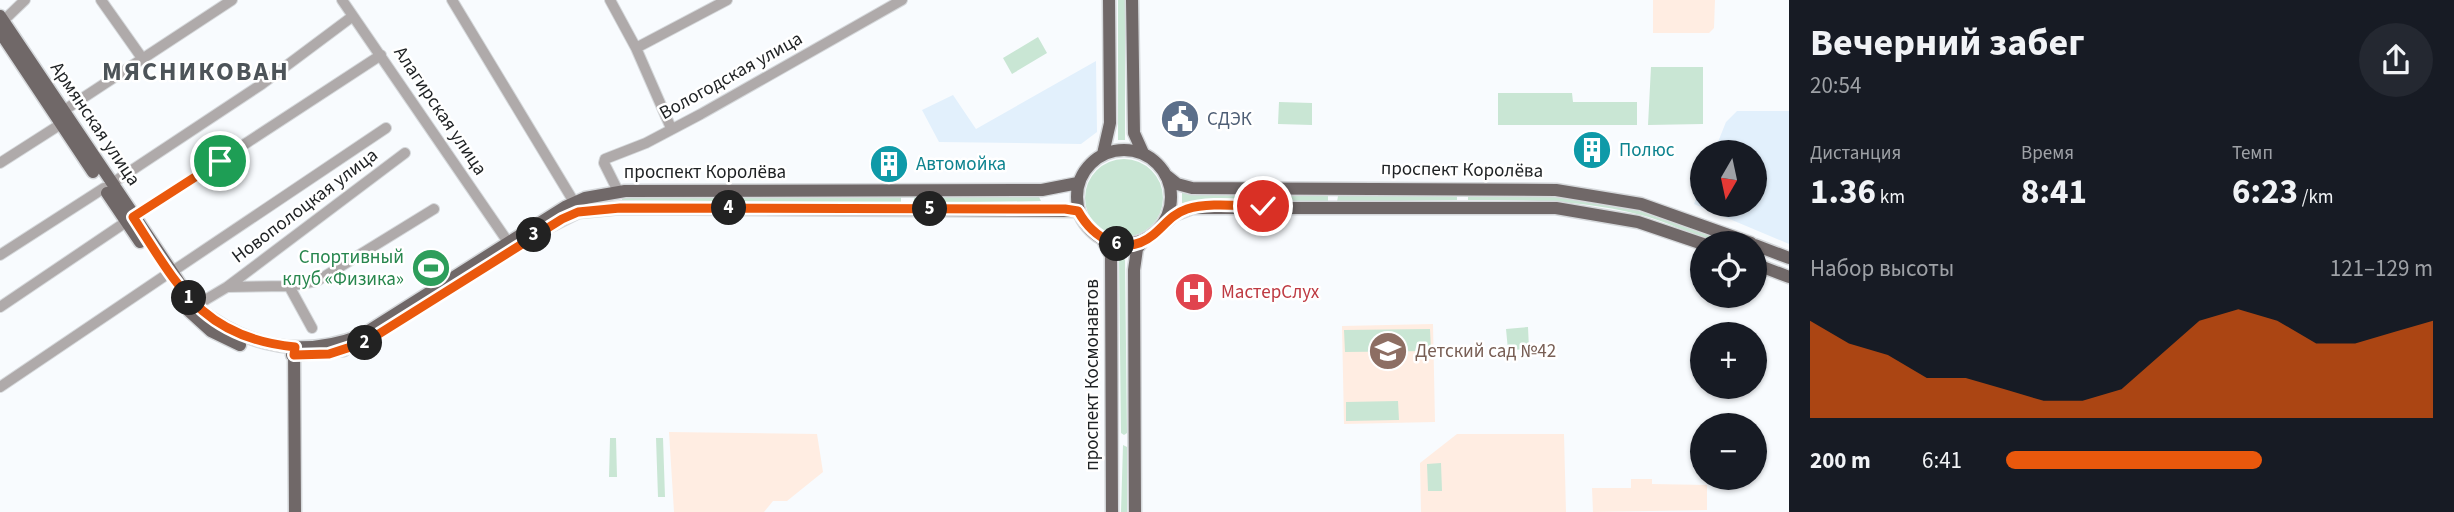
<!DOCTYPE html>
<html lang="ru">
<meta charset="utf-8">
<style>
body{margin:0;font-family:"Source Sans 3",sans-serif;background:#242831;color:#f1f3f6;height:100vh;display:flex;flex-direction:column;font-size:26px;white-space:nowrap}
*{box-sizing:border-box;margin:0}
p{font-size:23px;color:#9ea1a6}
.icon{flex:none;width:38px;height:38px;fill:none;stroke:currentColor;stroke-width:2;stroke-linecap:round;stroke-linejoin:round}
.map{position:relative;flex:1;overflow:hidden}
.sheet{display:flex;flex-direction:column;background:#171b24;width:665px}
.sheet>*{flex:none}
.needle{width:46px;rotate:189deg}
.buttons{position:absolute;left:1690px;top:140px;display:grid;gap:14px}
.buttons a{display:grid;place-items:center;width:77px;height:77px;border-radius:50%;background:#171b24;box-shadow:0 2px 5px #0004;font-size:35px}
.pin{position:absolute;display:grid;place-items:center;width:60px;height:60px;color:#fff;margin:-30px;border:4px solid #fff;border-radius:50%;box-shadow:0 2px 7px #0007}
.km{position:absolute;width:35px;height:35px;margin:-18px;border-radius:50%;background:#222;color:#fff;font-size:19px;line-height:35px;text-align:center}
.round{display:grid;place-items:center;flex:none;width:74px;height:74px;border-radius:37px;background:#242831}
.head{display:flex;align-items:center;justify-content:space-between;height:119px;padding:0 21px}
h1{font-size:38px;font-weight:700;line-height:52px}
.figures{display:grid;grid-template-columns:repeat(3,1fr);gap:10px;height:119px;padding:7px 21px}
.figures div{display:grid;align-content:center}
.figures b{font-size:35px;font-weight:700}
.figures small{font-size:19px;font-weight:400}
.figures p{font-size:19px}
.chart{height:196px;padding:14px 21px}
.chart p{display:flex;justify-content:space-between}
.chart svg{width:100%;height:126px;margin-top:7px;fill:#ea580c;opacity:.7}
ul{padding:0 21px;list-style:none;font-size:23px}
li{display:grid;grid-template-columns:112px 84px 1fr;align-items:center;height:52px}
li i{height:18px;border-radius:9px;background:#ea580c}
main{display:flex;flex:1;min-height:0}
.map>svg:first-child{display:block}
.built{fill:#e2f0fc}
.education{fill:#ffede2}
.green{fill:#c9e6d4}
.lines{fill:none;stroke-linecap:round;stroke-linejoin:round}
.minor-casing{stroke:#d5d8db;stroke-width:12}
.major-casing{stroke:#d5d8db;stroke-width:15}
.minor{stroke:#afaaaa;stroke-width:10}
.major{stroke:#706868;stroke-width:12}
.route-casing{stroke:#fff;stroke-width:14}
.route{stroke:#ea580c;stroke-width:9}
.labels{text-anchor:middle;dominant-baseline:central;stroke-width:5;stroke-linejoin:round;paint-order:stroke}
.street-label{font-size:19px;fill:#1e2123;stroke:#fff}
.service-label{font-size:19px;fill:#4e5e75;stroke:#fff;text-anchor:start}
.culture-label{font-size:19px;fill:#0d838f;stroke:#fff;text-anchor:start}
.leisure-label{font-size:19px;fill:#27864d;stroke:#fff;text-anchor:end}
.health-label{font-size:19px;fill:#be3a42;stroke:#fff;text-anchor:start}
.education-label{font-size:19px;fill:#785e54;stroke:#fff;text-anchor:start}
.district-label{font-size:26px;font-weight:bold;letter-spacing:2px;fill:#4d5459;stroke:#fff}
</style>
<main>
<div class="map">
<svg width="1789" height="512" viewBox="0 0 1789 512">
<rect width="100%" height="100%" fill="#f8fbfe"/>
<path class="built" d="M 1096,61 L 1097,132 L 1081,144 L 939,142 L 922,110 L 953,95 L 976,129 Z
M 1737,111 L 1789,111 L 1789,244 L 1694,204 L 1703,181 L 1703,205 L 1755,205 L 1755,152 L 1714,152 L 1726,122 Z"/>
<path class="education" d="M 1653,0 L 1715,0 L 1714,28 L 1709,33 L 1653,33 Z
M 1433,324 L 1435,422 L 1344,424 L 1342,326 Z
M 669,432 L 817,434 L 823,472 L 787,501 L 773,501 L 764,512 L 674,512 Z
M 1457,434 L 1564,434 L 1566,512 L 1421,512 L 1420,463 Z
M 1631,479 L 1652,479 L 1652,484 L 1707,485 L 1707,510 L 1593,512 L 1592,488 L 1631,488 Z"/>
<path class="green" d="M 1118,0 L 1125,0 L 1125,140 L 1118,140 Z
M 1038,37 L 1047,53 L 1012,74 L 1003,58 Z
M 1651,67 L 1703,67 L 1703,124 L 1648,125 Z
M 1498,93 L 1572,93 L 1573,102 L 1637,102 L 1637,125 L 1498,125 Z
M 1279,102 L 1312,103 L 1312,125 L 1278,124 Z
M1085 198a39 39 0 1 1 78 0a39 39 0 1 1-78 0Z
M 1182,193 L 1328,195 L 1328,201 L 1182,203 Z
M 1338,196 L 1457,196 L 1457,200 L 1337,202 Z
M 1468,196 C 1497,196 1527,194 1556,196 C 1618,201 1676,221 1734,243 C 1704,243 1671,222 1641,215 C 1584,200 1527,200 1468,200 Z
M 901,197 L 901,203 L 622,200 L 622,197 Z
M 914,197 L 1039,197 L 1041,201 L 914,203 Z
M 1119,259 L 1125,259 L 1127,433 L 1124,435 L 1121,433 Z
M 1528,327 L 1529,349 L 1508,350 L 1506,329 Z
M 1430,329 L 1431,351 L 1345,352 L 1344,330 Z
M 1398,401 L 1399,420 L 1346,421 L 1346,402 Z
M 610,438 L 616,438 L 617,477 L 609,477 Z
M 656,438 L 663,438 L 665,497 L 658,497 Z
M 1123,445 L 1127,447 L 1127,512 L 1121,512 Z
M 1441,463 L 1442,491 L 1428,491 L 1427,464 Z"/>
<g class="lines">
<g class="minor-casing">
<path id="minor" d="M 101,0 L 142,58
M 342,0 L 508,242
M 452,0 L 574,202
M 610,0 L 636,48 L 671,128
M 0,24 L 25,0
M 636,48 L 727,0
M 63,111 L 232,0
M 0,163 L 61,124
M 111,184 L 262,84 L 353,16
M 618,191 L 604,163 L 605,159 L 646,143 L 701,114 L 902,0
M 133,217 L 381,55
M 0,255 L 104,188
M 170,273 L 386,128
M 289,286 L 312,328
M 227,287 L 289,286 L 317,281 L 434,209
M 195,306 L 227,287 L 405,153
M 0,307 L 126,222
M 0,387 L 163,277"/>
</g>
<g class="major-casing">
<path id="major" d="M 1132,0 L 1134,133 L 1143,153
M 0,16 L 195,306 C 246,347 300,359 362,335 L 565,207 L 585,198 L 625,191 L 1042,190 L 1078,183
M 0,32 L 93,172
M1077 197a47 47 0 1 1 94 0a47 47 0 1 1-94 0Z
M 1103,154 L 1110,123 L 1109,0
M 1167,176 L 1177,184 L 1192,188 L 1556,190 L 1641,204 L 1751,243
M 107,193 L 140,242
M 1164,224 L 1174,215 L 1192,208 L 1556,208 L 1638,222 L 1703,244
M 550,226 L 578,212 L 620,208 L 1078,211
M 1103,240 L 1111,256 L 1112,512
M 1755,245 L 1789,258
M 1755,264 L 1789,277
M 189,311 L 211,331 L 240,345
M 294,348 L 295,512
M 292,355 L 344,350
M 1135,512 L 1134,270 L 1137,249 L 1142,242"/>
</g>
<use href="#minor" class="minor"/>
<use href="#major" class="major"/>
</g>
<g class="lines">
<g class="route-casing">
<path id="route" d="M 220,161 L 133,217 C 179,288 203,338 295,347 L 294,355 L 329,354 L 366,342 L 562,219 L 578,212 L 620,208 L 1065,209 L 1078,211 C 1093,238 1125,258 1153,235 C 1165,225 1172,214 1187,209 C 1208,202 1240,206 1263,206"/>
</g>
<use href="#route" class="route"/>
</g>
<defs>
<g id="civic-disc" transform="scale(2.0125)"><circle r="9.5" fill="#5c6f8a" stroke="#fff"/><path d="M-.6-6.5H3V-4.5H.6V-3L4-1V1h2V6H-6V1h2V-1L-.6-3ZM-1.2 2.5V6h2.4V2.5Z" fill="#fff"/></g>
<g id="building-disc" transform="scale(2.0125)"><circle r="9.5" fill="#0f9aa8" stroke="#fff"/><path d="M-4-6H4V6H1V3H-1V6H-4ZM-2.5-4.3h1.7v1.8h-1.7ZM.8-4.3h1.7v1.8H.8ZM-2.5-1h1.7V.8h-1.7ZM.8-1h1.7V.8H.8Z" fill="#fff"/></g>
<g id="stadium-disc" transform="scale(2.0125)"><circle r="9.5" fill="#2e9e5b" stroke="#fff"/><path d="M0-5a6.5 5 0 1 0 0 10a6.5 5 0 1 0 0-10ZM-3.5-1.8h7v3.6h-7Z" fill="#fff"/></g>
<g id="hospital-disc" transform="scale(2.0125)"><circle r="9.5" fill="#e0444e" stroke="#fff"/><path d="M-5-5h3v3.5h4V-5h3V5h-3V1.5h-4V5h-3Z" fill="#fff"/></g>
<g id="school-disc" transform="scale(2.0125)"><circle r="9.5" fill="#8d6e63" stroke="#fff"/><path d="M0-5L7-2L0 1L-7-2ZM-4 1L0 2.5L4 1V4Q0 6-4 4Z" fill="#fff"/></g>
</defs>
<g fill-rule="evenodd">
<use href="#civic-disc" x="1180" y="119"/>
<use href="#building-disc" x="1592" y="150"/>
<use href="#building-disc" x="889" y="164"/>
<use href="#stadium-disc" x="431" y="268"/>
<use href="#hospital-disc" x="1194" y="292"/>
<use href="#school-disc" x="1388" y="351"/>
</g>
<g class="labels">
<g class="street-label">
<text transform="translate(731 76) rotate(-29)">Вологодская улица</text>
<text transform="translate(440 111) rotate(56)">Алагирская улица</text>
<text transform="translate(95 124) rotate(56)">Армянская улица</text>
<text transform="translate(1462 170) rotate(1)">проспект Королёва</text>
<text x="705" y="172">проспект Королёва</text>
<text transform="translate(305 206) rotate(-37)">Новополоцкая улица</text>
<text transform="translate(1092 375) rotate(-90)">проспект Космонавтов</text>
</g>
<g class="service-label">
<text x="1207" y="119">СДЭК</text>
</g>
<g class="culture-label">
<text x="1619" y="150">Полюс</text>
<text x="916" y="164">Автомойка</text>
</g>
<g class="leisure-label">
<text x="404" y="257">Спортивный<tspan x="404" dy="22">клуб «Физика»</tspan></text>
</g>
<g class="health-label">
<text x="1221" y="292">МастерСлух</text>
</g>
<g class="education-label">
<text x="1415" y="351">Детский сад №42</text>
</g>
<g class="district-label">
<text x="196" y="71">МЯСНИКОВАН</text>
</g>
</g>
</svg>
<div class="buttons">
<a><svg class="needle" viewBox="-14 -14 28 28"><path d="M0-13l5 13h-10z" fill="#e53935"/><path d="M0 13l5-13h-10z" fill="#9ea1a6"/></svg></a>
<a><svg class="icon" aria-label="locate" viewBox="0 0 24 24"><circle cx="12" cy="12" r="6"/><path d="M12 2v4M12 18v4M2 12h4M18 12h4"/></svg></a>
<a>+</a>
<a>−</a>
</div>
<div class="pin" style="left:220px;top:161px;background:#1e9e55"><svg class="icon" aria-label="arrive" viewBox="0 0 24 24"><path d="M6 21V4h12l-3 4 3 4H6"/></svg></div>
<div class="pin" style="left:1263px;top:206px;background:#d93025"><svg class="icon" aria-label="check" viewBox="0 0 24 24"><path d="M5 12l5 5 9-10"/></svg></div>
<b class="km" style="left:189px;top:298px">1</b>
<b class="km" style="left:365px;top:343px">2</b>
<b class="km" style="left:534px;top:235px">3</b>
<b class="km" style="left:729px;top:208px">4</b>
<b class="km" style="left:930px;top:209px">5</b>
<b class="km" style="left:1117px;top:244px">6</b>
</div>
<section class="sheet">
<div class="head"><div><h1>Вечерний забег</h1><p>20:54</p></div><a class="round"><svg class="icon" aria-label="share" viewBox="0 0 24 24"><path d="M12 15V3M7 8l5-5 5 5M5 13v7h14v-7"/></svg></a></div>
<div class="figures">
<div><p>Дистанция</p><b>1.36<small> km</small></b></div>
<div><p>Время</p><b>8:41</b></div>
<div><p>Темп</p><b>6:23<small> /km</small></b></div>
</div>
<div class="chart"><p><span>Набор высоты</span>121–129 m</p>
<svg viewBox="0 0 160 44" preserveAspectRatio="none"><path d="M0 44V10L10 18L20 22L30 30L40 30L50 34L60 38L70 38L80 34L90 22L100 10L110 6L120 10L130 18L140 18L150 14L160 10V44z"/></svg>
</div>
<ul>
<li><b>200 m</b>6:41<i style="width:60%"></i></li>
</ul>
</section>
</main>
